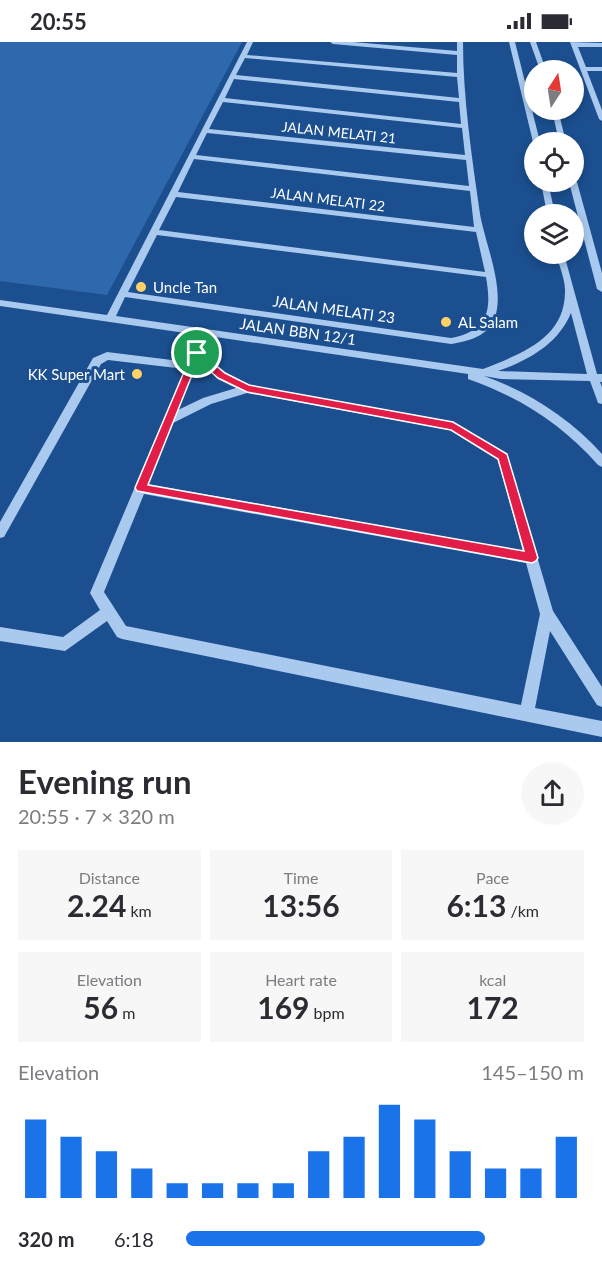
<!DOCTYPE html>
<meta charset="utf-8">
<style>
body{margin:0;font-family:Lato,sans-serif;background:#f7f7f7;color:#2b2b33;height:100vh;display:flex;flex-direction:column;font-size:22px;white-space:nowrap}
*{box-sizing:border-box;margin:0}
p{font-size:20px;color:#7c7c81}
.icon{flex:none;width:33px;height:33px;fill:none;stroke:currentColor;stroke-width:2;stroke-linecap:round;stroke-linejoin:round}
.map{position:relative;height:700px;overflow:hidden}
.drawer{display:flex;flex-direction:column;background:#fff;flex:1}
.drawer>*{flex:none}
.needle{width:39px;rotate:12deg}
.controls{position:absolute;left:524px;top:18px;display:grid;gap:12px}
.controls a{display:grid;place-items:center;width:60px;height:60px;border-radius:50%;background:#fff;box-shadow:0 3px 9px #0003;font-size:30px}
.pin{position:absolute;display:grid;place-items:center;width:51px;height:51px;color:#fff;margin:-26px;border:3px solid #fff;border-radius:50%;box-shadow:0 2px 6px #0007}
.round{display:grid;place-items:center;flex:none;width:63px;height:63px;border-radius:32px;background:#f7f7f7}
.headline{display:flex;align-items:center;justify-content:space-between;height:102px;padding:0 18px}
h1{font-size:33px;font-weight:700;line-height:45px}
.stats{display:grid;grid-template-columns:repeat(3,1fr);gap:9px;height:102px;padding:6px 18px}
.stats div{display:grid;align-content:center;border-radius:0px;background:#f7f7f7;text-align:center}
.stats b{font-size:30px;font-weight:700}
.stats small{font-size:16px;font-weight:400}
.stats p{font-size:16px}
.chart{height:168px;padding:12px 18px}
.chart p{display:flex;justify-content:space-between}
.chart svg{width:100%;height:108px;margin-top:6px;stroke:#1a73e8;stroke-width:6}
ul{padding:0 18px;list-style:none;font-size:20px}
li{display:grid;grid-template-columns:96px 72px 1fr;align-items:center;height:45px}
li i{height:15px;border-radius:8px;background:#1a73e8}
.status{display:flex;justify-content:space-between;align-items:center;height:42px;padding:0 30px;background:#fff;direction:ltr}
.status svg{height:16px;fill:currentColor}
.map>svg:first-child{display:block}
.green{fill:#2e69ad}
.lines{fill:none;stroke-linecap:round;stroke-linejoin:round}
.minor{fill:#a9c9ee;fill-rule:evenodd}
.route{fill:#e11d48;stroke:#fff;stroke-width:1.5;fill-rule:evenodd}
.poi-dot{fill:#ffd166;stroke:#1b4f8f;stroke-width:2}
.labels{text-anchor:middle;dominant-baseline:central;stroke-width:6;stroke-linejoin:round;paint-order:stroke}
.far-street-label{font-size:14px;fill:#fff;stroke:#1b4f8f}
.poi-label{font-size:15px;fill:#fff;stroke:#1b4f8f;text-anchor:start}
.street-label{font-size:15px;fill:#fff;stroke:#1b4f8f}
</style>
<div class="status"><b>20:55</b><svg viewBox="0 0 49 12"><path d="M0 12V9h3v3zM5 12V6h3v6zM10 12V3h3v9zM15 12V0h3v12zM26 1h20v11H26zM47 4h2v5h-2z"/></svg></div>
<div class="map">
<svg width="602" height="700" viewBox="0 0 602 700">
<rect width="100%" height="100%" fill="#1b4f8f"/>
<path class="green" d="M 0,0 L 242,0 L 107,253 L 0,239 Z"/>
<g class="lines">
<path class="minor" d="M 247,0 L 253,0 L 247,13 L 457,31 L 457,13 L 333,2 L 330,0 L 353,0 L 457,9 L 457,0 L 463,0 C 463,56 472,116 480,172 C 485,201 505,246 495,275 C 489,294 469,299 451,302 L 125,255 L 116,274 L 483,327 C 520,312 566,297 565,248 C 565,237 559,223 556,212 L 564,212 L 597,332 L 602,332 L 602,340 L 600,340 L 602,345 L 602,362 L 598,361 L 597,358 L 590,339 L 501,337 L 484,334 C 529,350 570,376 602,412 L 602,425 L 598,423 C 562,382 519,355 468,337 L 468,332 L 209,294 L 202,310 L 226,331 L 249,344 L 453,380 L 507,412 L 553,569 L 602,645 L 602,665 L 597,663 L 550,589 L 535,666 L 602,679 L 602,695 L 122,597 L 117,595 L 107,579 L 65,609 L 0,599 L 0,585 L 63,595 L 100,568 L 90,551 L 185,327 L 108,318 L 101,322 L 4,495 L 0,496 L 0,480 L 93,316 L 107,310 L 188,320 L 199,293 L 0,264 L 0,258 L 107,273 ZM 245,16 L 457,35 L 459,56 L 236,33 ZM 234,37 L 459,60 L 461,82 L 225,56 ZM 223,60 L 462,86 L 465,113 L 209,87 ZM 207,91 L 466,118 L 469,144 L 196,113 ZM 194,117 L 470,149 L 474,185 L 178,150 ZM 176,155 L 476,190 L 485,230 L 159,188 ZM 157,193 L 486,235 C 492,269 488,289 451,296 L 128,250 ZM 571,271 L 587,332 L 498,329 C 529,318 558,302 571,271 ZM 199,318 L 218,337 L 236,346 L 203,356 L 178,368 ZM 247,351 L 450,388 L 498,418 L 523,509 L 148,442 L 173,381 L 211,362 ZM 144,452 L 526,521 L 540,572 L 521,663 L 126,584 L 104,550 Z
M 509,0 L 515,0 L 540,100 L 533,100 Z
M 530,0 L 536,0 L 546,28 L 540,28 Z
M 570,0 L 602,1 L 602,5 L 578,5 L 586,25 L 602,25 L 602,29 L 587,29 L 602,68 L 602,79 L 599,77 Z
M 552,68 L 558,68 L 566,100 L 559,100 Z
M 573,138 L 577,140 L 602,231 L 602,250 L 597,247 L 569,140 L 573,140 Z
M 541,140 L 548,140 L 555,172 L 547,172 Z"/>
</g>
<path class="route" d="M 197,308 L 225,331 L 249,343 L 453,380 L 507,412 L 538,516 L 536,519 L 532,521 L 137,449 L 135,446 L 192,311 ZM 198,318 L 218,336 L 247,350 L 451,388 L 498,417 L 524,509 L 148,443 Z"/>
<g class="poi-dot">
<circle cx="141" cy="245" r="6"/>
<circle cx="446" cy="280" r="6"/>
<circle cx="137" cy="332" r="6"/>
</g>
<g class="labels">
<g class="far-street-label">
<text transform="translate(339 90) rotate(6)">JALAN MELATI 21</text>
<text transform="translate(328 157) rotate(7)">JALAN MELATI 22</text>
</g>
<g class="poi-label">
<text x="153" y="245">Uncle Tan</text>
<text x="458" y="280">AL Salam</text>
<text x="125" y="332" text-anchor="end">KK Super Mart</text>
</g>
<g class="street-label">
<text transform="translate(334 267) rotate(8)">JALAN MELATI 23</text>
<text transform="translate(298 289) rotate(8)">JALAN BBN 12/1</text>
</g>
</g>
</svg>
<div class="controls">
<a><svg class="needle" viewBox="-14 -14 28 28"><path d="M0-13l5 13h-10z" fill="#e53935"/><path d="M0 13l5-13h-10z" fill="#7c7c81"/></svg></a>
<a><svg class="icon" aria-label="locate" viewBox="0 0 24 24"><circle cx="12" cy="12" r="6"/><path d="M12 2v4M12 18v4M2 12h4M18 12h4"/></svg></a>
<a><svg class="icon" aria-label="layers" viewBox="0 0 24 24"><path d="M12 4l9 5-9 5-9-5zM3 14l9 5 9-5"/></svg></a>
</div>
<div class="pin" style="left:197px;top:311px;background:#1e9e55"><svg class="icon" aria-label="arrive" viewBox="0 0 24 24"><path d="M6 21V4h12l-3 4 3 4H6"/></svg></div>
</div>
<section class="drawer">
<div class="headline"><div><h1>Evening run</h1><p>20:55 · 7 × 320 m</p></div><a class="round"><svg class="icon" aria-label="share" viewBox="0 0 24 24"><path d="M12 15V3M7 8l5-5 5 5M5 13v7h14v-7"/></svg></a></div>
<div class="stats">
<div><p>Distance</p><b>2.24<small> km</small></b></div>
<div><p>Time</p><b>13:56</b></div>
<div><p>Pace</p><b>6:13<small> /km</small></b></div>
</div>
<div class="stats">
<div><p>Elevation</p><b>56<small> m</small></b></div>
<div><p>Heart rate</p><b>169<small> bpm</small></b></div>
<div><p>kcal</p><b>172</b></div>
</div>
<div class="chart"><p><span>Elevation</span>145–150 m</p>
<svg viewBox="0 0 160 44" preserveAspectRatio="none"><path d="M5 44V12M15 44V19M25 44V25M35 44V32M45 44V38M55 44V38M65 44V38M75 44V38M85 44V25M95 44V19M105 44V6M115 44V12M125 44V25M135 44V32M145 44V32M155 44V19"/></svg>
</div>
<ul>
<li><b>320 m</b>6:18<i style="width:75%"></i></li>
</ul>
</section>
